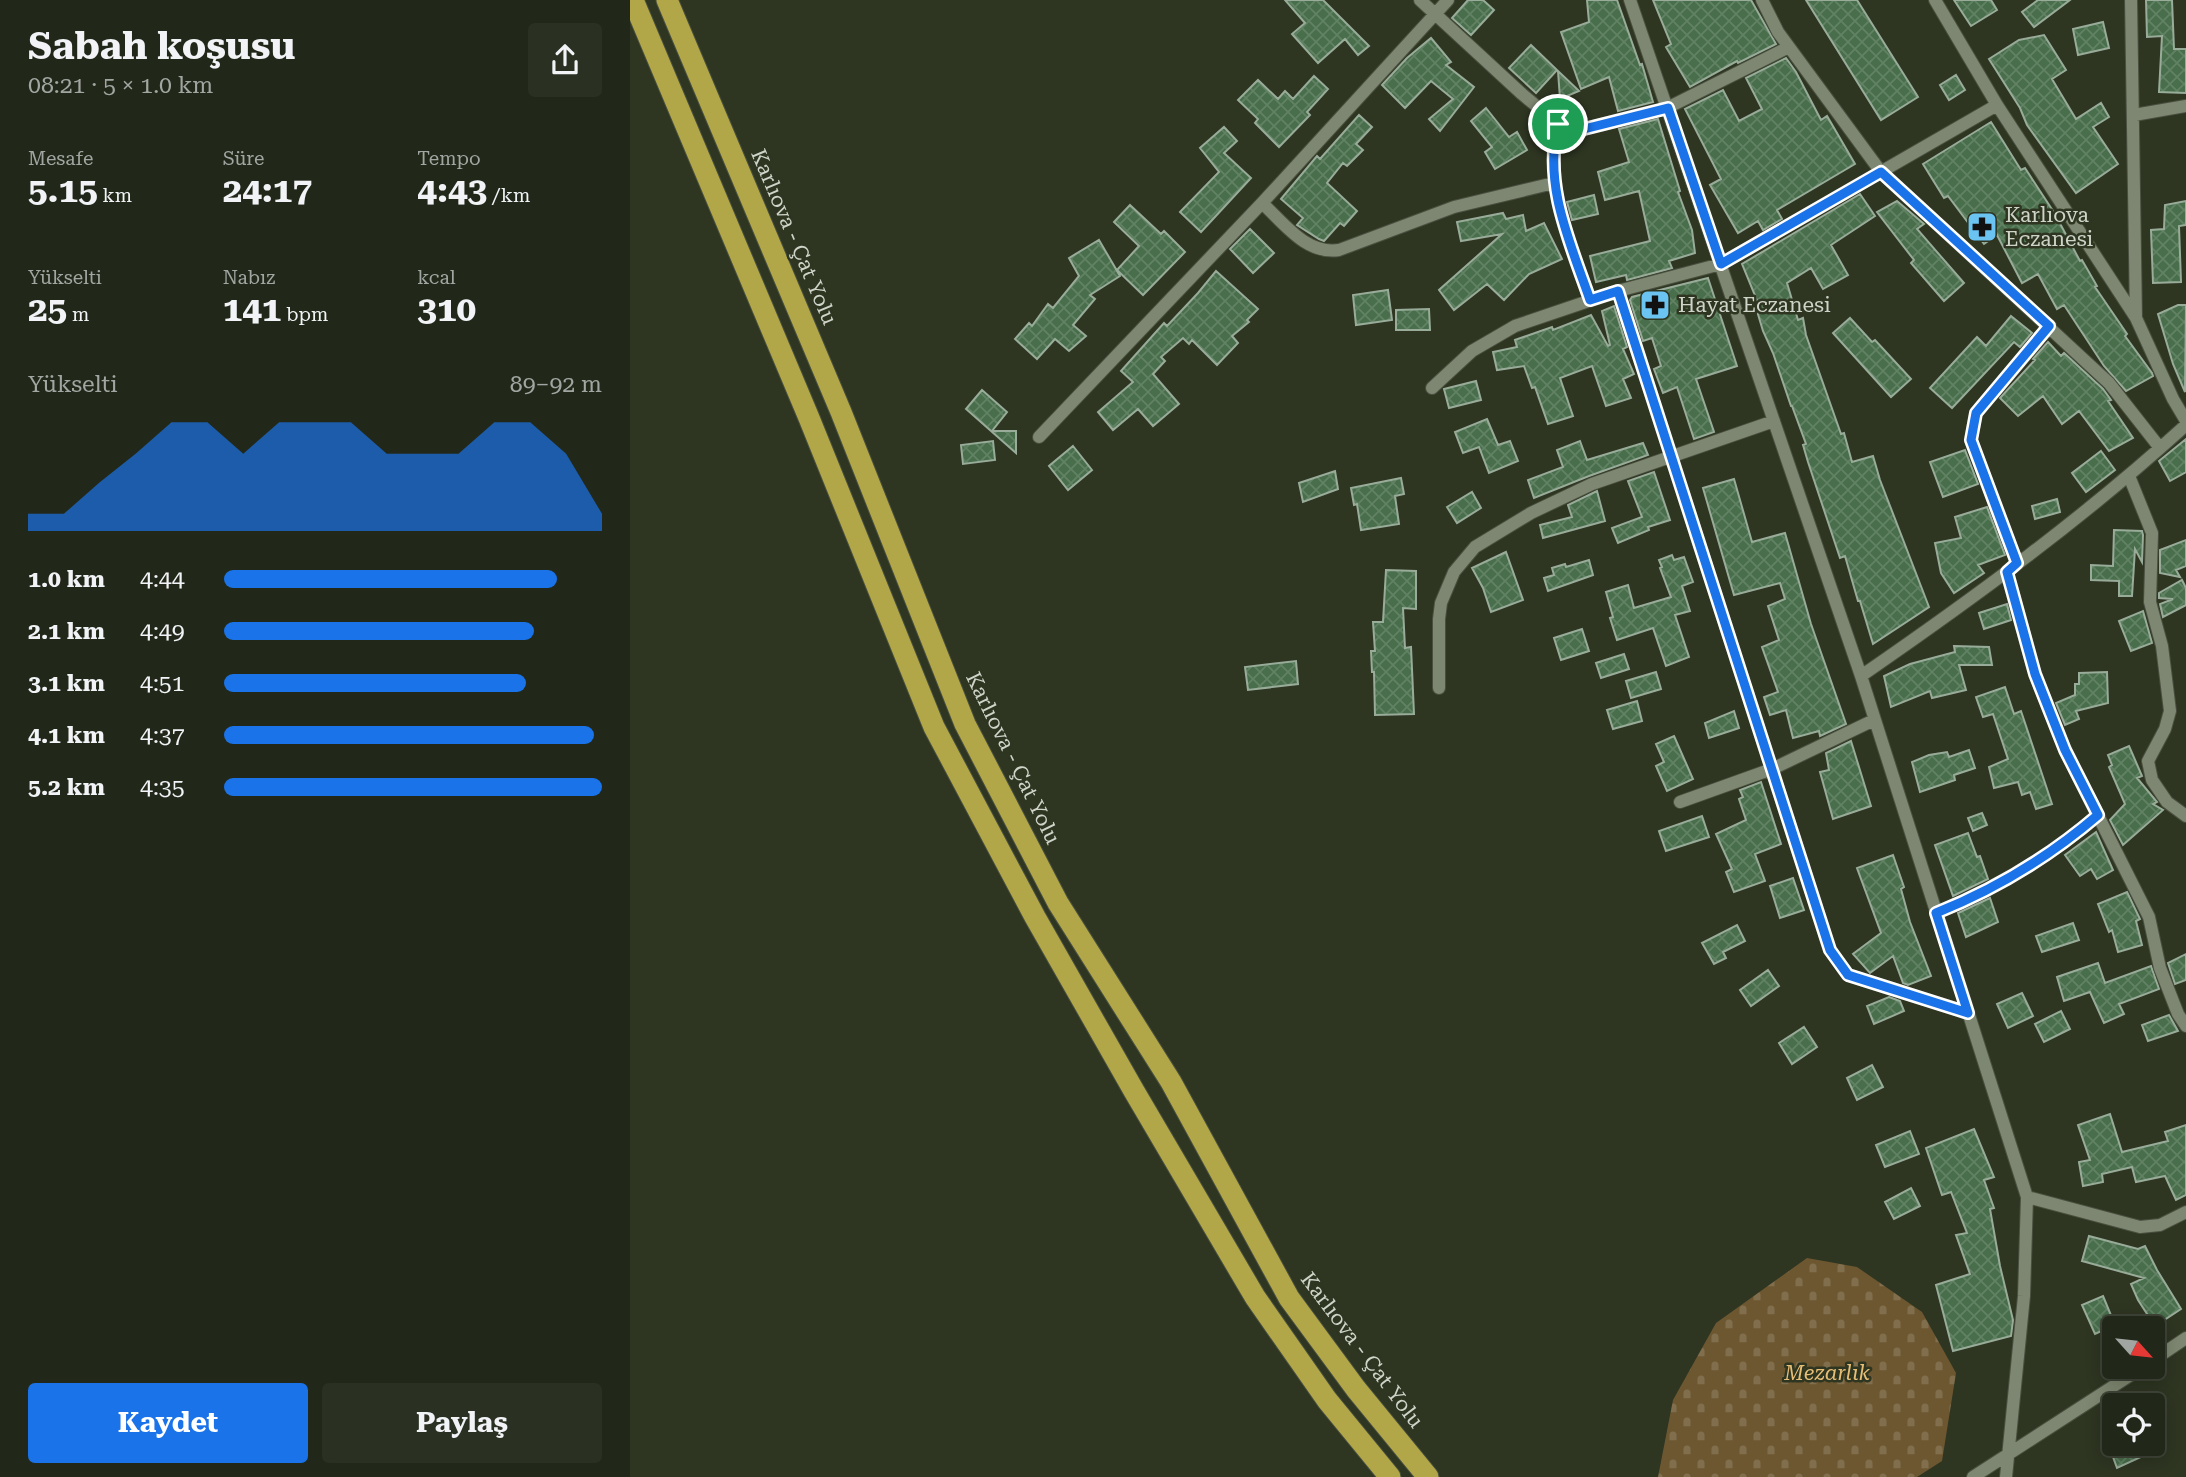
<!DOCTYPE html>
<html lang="tr">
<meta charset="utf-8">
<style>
body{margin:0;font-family:"Roboto Serif",serif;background:#2a3022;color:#f1f3f6;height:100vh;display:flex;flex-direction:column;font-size:26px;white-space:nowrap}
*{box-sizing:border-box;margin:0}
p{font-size:23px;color:#a2a6a2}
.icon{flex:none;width:38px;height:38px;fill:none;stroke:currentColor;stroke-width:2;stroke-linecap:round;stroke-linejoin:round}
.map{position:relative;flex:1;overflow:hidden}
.panel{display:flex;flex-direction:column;background:#222819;width:630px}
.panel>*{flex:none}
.needle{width:46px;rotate:117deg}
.buttons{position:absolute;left:1472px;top:1316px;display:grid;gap:14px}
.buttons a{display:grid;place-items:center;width:63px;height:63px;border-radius:7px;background:#222819;box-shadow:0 4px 18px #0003,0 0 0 2px #3f4438;font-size:35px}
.pin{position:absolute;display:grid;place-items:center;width:60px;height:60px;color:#fff;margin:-30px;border:4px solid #fff;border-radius:50%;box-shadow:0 2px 7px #0007}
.round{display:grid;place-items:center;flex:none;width:74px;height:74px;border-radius:7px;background:#2a3022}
.headline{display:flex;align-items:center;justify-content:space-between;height:119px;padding:0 28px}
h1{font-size:38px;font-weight:700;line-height:52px}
.metrics{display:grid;grid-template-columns:repeat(3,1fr);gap:10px;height:119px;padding:7px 28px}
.metrics div{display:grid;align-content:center}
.metrics b{font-size:35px;font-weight:700}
.metrics small{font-size:19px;font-weight:400}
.metrics p{font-size:19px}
.chart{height:196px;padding:14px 28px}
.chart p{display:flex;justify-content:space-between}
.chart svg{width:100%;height:126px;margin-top:7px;fill:#1a73e8;opacity:.7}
.button{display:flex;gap:14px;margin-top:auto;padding:14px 28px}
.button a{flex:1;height:80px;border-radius:7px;background:#1a73e8;color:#fff;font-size:28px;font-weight:700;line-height:80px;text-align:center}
.button a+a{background:#2a3022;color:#f1f3f6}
ul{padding:0 28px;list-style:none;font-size:23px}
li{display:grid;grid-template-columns:112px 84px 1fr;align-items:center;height:52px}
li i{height:18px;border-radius:9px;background:#1a73e8}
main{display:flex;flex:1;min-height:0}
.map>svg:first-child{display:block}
.cemetery{fill:url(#cemetery-stones)}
.building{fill:url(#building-cross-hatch);stroke:#98ac99;stroke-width:2}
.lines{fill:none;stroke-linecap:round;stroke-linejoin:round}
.minor-casing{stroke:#4a503f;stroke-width:14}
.highway-casing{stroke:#4a503f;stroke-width:23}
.minor{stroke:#7e8771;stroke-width:12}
.highway{stroke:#b2a748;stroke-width:21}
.route-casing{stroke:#fff;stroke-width:14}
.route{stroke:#1a73e8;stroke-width:9}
.labels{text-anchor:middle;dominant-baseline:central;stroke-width:5;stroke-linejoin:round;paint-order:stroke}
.poi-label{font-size:21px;fill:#cfd4c8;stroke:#2e3521;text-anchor:start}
.street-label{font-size:21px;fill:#cfd4c8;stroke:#2e3521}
.park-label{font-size:21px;font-style:italic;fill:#e7be76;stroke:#2e3521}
</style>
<main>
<section class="panel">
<div class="headline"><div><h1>Sabah koşusu</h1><p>08:21 · 5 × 1.0 km</p></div><a class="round"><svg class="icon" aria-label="share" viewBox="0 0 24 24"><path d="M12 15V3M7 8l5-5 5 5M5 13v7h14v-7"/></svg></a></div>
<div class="metrics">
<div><p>Mesafe</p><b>5.15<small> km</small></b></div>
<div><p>Süre</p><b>24:17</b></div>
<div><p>Tempo</p><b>4:43<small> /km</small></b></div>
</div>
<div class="metrics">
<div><p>Yükselti</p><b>25<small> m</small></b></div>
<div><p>Nabız</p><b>141<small> bpm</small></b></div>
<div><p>kcal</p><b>310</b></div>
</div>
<div class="chart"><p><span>Yükselti</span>89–92 m</p>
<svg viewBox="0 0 160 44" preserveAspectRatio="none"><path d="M0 44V38L10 38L20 27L30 17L40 6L50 6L60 17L70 6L80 6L90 6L100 17L110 17L120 17L130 6L140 6L150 17L160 38V44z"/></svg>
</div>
<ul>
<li><b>1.0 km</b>4:44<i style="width:88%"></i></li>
<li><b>2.1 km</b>4:49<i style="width:82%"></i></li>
<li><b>3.1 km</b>4:51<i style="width:80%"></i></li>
<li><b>4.1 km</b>4:37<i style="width:98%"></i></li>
<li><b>5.2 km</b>4:35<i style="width:100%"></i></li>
</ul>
<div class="button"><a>Kaydet</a><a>Paylaş</a></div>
</section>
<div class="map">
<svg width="1556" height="1477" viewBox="0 0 1556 1477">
<defs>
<pattern id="cemetery-stones" width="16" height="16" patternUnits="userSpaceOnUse" patternTransform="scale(1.75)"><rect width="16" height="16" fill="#6d5731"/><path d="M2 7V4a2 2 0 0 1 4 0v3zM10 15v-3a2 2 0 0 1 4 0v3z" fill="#816e4d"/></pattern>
<pattern id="building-cross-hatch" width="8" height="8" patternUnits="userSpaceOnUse" patternTransform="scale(1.75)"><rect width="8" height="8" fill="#486e4b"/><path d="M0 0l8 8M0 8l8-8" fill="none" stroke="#618263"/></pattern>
</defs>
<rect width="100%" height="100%" fill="#2e3521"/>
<path class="cemetery" d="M 1177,1258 L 1227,1267 L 1292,1312 L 1326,1373 L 1312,1461 L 1287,1477 L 1028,1477 L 1043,1400 L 1086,1323 Z"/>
<path class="building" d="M 655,0 L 693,0 L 739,46 L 728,55 L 715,39 L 688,63 L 662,34 L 675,23 Z
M 838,0 L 853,0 L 864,10 L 841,35 L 822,18 Z
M 957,0 L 987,0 L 1010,65 L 1012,64 L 1023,102 L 988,111 L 979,77 L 951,89 L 931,32 L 959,22 Z
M 1023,0 L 1121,0 L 1146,44 L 1108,63 L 1107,61 L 1060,87 L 1036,47 L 1041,44 Z
M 1176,0 L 1227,0 L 1288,97 L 1251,120 Z
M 1324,0 L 1361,0 L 1367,10 L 1341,26 Z
M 1408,0 L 1440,0 L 1404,27 L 1392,12 Z
M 1516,0 L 1542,0 L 1544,49 L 1556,49 L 1556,93 L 1529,92 L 1532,36 L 1517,37 Z
M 1473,22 L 1479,48 L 1448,55 L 1443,29 Z
M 1414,35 L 1436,70 L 1422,79 L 1446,119 L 1471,103 L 1479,117 L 1463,127 L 1488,164 L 1446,193 L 1397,125 L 1390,108 L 1359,59 L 1389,40 Z
M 801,38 L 821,62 L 816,65 L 844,87 L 810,131 L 799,119 L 823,99 L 801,81 L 775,108 L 752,85 L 777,58 Z
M 901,45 L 927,70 L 906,93 L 879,68 Z
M 1156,58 L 1166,72 L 1191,120 L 1197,116 L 1225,164 L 1147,210 L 1152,219 L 1133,230 L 1128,221 L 1108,233 L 1080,185 L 1091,179 L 1055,109 L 1093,90 L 1109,121 L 1132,109 L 1116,78 Z
M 928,71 L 949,91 L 930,99 Z
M 1326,75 L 1335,90 L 1319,100 L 1310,85 Z
M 684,76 L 698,89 L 677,112 L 680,115 L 649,147 L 625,123 L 628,119 L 608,100 L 628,80 L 648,99 L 655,91 L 663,99 Z
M 856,108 L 879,137 L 887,132 L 897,150 L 865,169 L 855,152 L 862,147 L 841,121 Z
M 729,115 L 742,127 L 726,144 L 733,150 L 717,166 L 713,163 L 697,183 L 727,211 L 714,226 L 710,223 L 694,241 L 689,239 L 667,225 L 673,218 L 651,199 L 687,156 L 690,159 Z
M 1028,119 L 1050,191 L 1048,192 L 1062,230 L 1065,253 L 1039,261 L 1042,268 L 997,280 L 996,275 L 966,282 L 960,256 L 1020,241 L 1009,191 L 975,200 L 968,172 L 999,162 L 989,129 Z
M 1361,122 L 1391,170 L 1395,168 L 1425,214 L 1450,261 L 1452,260 L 1467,286 L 1465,287 L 1497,334 L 1495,336 L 1522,373 L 1523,376 L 1496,391 L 1474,366 L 1434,305 L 1427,309 L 1408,274 L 1392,283 L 1367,235 L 1354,244 L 1318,196 L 1314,198 L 1293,164 Z
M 594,127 L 607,141 L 594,153 L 621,178 L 571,232 L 550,212 L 589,172 L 570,148 Z
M 1230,194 L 1245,216 L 1201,245 L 1218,275 L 1193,289 L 1181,268 L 1157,283 L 1168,320 L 1173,318 L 1176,335 L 1211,434 L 1214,433 L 1222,462 L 1243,456 L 1250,480 L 1299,607 L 1243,644 L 1230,601 L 1228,601 L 1215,556 L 1210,558 L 1178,462 L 1173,445 L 1176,444 L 1162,406 L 1161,406 L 1143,353 L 1133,331 L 1127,311 L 1131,310 L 1112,264 Z
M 964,195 L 968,214 L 942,220 L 937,202 Z
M 1267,201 L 1294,224 L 1287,229 L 1334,283 L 1314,301 L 1281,263 L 1284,260 L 1247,212 Z
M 1556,201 L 1556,225 L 1549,226 L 1551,282 L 1523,283 L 1521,230 L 1534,229 L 1535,205 Z
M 500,205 L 531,234 L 534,231 L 555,252 L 513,295 L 487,270 L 509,246 L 484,222 Z
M 873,213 L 876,219 L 893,215 L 896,231 L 914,223 L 932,259 L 899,274 L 874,300 L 857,284 L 824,310 L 809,290 L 872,234 L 831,241 L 827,222 Z
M 620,229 L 644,253 L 623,273 L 600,249 Z
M 469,240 L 490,276 L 460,295 L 465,299 L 443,325 L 456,336 L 439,351 L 425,339 L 407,359 L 385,339 L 399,323 L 402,326 L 418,304 L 423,308 L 449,276 L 439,258 Z
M 586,271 L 628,309 L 617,320 L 619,322 L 602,336 L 608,343 L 587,365 L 562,340 L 559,344 L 553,338 L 531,357 L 535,361 L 523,374 L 549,404 L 523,426 L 508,409 L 483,430 L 468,412 L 503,382 L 491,371 L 534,323 L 537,326 L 568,293 Z
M 1078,278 L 1107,366 L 1066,379 L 1084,432 L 1064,439 L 1047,387 L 1033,393 L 1024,369 L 1031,366 L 1022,338 L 1013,341 L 1000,300 L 1002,297 Z
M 758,290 L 762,320 L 726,325 L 723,295 Z
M 1548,305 L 1556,305 L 1555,392 L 1543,364 L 1528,314 Z
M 984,306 L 997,347 L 993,349 L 1004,374 L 993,379 L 1001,398 L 976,406 L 962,366 L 930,378 L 943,416 L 918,424 L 905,387 L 902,388 L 894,366 L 867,370 L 863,352 L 887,347 L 885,340 L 922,327 L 923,330 L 961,315 L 978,346 L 980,345 L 972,311 Z
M 799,309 L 800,330 L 766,330 L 766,310 Z
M 1381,316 L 1402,333 L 1390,347 L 1384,342 L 1322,408 L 1300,388 L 1347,337 L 1356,346 Z
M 1220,318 L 1242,342 L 1245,340 L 1281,379 L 1261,397 L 1203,333 Z
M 1418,342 L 1431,356 L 1434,353 L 1473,389 L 1481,400 L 1478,401 L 1503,438 L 1479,451 L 1449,411 L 1432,424 L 1413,396 L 1388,416 L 1370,398 L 1405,360 L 1403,359 Z
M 846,381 L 851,400 L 819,408 L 814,389 Z
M 352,390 L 377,412 L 362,431 L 386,431 L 386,453 L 336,409 Z
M 857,419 L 868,445 L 880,441 L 888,461 L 859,473 L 849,447 L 833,453 L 825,432 Z
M 1556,439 L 1556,472 L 1540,481 L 1529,461 Z
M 363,441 L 365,460 L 333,464 L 331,445 Z
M 950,441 L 957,460 L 1013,443 L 1018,455 L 959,476 L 904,498 L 898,480 L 933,467 L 927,450 Z
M 443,446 L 462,470 L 438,490 L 419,466 Z
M 1335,450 L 1348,484 L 1313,497 L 1300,462 Z
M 1471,451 L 1485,470 L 1456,492 L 1442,473 Z
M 705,471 L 708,489 L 673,502 L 669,483 Z
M 1024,472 L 1040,520 L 1018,527 L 1019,530 L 988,543 L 982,528 L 1012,517 L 998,481 Z
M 771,478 L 774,494 L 765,496 L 769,524 L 731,530 L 727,504 L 724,505 L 721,488 Z
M 1104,479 L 1122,542 L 1155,533 L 1181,624 L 1216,724 L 1190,736 L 1189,731 L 1163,738 L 1156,710 L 1140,715 L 1134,697 L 1148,692 L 1132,647 L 1149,640 L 1138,606 L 1155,599 L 1150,583 L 1104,595 L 1073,488 Z
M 967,491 L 975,521 L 913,538 L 910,525 L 942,517 L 938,505 Z
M 842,492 L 851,508 L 827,523 L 817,507 Z
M 1427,499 L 1430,512 L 1405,519 L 1402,506 Z
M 1357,507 L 1375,555 L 1348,565 L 1354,573 L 1324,593 L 1311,573 L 1305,543 L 1331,538 L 1325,517 Z
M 1484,530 L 1512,531 L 1513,535 L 1512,562 L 1505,549 L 1502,596 L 1489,596 L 1489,581 L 1461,580 L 1461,565 L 1483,566 Z
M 1556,540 L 1556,566 L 1546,570 L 1550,577 L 1530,573 L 1530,550 Z
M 876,552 L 893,600 L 861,612 L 853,588 L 842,568 Z
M 1042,555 L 1044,560 L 1054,557 L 1063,582 L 1052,586 L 1060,611 L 1045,615 L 1059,657 L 1036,666 L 1023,628 L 987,640 L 980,618 L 983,617 L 976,592 L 998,585 L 1004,608 L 1041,597 L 1030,568 L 1032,567 L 1029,560 Z
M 959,560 L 963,575 L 918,591 L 914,578 L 924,575 L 922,568 L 935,564 L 936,567 Z
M 756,570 L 786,571 L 786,609 L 773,608 L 775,648 L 781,647 L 784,714 L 745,715 L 744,672 L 742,672 L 741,651 L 745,651 L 743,622 L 753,622 Z
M 1552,580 L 1556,588 L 1556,605 L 1533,617 L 1530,604 L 1543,599 L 1529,598 L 1529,593 Z
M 1377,604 L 1381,620 L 1354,629 L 1349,613 Z
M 1513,611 L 1522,643 L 1501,651 L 1489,621 Z
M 952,629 L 959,651 L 931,660 L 924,638 Z
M 1324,646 L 1359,647 L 1362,665 L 1329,665 L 1336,690 L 1302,698 L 1300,691 L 1261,707 L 1254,676 L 1280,664 L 1325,652 Z
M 994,654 L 999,669 L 971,678 L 966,663 Z
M 666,661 L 668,684 L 618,690 L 615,667 Z
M 1026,672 L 1031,689 L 1001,698 L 996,681 Z
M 1477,672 L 1478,703 L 1446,711 L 1449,719 L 1435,725 L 1426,703 L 1445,695 L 1445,684 L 1449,684 L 1449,673 Z
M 1375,687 L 1384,714 L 1391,711 L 1422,804 L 1406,809 L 1400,792 L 1392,795 L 1388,782 L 1364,788 L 1359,767 L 1378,759 L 1363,714 L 1353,717 L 1346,697 Z
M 1007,701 L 1012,721 L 983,729 L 977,710 Z
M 1104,711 L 1109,728 L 1079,738 L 1075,723 Z
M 1044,736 L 1063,779 L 1037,791 L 1026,766 L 1034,762 L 1026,744 Z
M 1221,741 L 1241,806 L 1203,819 L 1190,772 L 1199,770 L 1196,753 Z
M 1499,746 L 1512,776 L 1507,778 L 1527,802 L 1523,804 L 1533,810 L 1493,845 L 1480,820 L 1495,804 L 1479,767 L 1482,765 L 1478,755 Z
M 1339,750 L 1345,768 L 1324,775 L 1325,780 L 1290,792 L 1282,762 L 1299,755 L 1317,752 L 1319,757 Z
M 1131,782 L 1151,844 L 1125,854 L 1135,881 L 1104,892 L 1096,872 L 1102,869 L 1086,834 L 1116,820 L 1109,799 L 1113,797 L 1110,790 Z
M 1352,813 L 1357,825 L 1343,831 L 1338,818 Z
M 1072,816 L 1079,837 L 1036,851 L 1029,831 Z
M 1466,832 L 1483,870 L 1467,879 L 1461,869 L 1450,876 L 1435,855 Z
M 1338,833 L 1347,857 L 1350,856 L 1358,879 L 1323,896 L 1305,845 Z
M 1263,855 L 1274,887 L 1271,889 L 1280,922 L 1301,976 L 1278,985 L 1273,983 L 1263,956 L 1240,973 L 1223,954 L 1251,933 L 1227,868 Z
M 1163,878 L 1174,910 L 1150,918 L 1140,886 Z
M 1497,892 L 1510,919 L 1506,921 L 1512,945 L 1488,952 L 1482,930 L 1479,932 L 1468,904 Z
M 1360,898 L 1368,922 L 1336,937 L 1328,913 Z
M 1443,923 L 1449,940 L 1412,952 L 1406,936 Z
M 1107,925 L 1115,941 L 1093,952 L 1096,958 L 1084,964 L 1072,943 Z
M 1556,954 L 1556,980 L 1545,984 L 1538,963 Z
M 1468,963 L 1475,983 L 1521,966 L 1529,989 L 1489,1004 L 1494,1014 L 1474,1023 L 1460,992 L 1434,1001 L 1427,977 Z
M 1138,970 L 1149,986 L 1121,1006 L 1110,990 Z
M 1392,993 L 1403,1016 L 1378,1028 L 1367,1004 Z
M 1259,997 L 1270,1001 L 1274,1011 L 1244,1024 L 1237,1006 Z
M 1431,1011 L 1440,1029 L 1414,1042 L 1405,1024 Z
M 1539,1015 L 1548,1031 L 1518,1041 L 1512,1025 Z
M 1174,1027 L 1187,1047 L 1162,1064 L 1149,1043 Z
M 1242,1065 L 1253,1087 L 1227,1100 L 1217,1078 Z
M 1480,1114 L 1492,1152 L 1538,1141 L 1535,1132 L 1556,1125 L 1556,1195 L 1546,1200 L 1535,1176 L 1506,1182 L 1502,1167 L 1472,1174 L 1473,1182 L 1453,1186 L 1449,1162 L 1460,1160 L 1448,1125 Z
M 1344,1129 L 1364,1177 L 1354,1180 L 1364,1208 L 1360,1209 L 1370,1266 L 1383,1320 L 1381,1336 L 1323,1351 L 1306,1285 L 1340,1274 L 1326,1235 L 1337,1233 L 1321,1192 L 1312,1195 L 1296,1148 Z
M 1280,1131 L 1289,1154 L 1255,1167 L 1246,1145 Z
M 1281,1188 L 1290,1206 L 1264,1219 L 1255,1202 Z
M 1459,1236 L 1508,1249 L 1515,1246 L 1527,1270 L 1551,1309 L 1525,1326 L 1508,1300 L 1501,1284 L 1514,1278 L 1452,1261 Z
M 1473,1296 L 1485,1325 L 1465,1334 L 1452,1305 Z
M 1508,1444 L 1513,1456 L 1487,1468 L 1482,1454 Z"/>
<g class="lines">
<g class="minor-casing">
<path id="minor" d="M 790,0 L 892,94 L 928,124 L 950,130 L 1037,108 L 1159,47
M 1000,0 L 1231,676 L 1397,1197 L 1394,1296 L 1376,1477
M 1132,0 L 1148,32 L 1251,172 L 1479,383 L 1530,448
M 1305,0 L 1367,105 L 1506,318 L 1543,399 L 1556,421
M 1501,0 L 1506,318
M 1504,115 L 1556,106
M 928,124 C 913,185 940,243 960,300
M 632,203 C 654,223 676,255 709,250 L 824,207 L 924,183
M 988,291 L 1200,950 L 1218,975 L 1338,1013
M 802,388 L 842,351 L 885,326 L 988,291 L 1091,264 L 1367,105
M 409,437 L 632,203 L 818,0
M 1499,476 L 1522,533 L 1520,602 L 1532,646 L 1540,711 L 1535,729 L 1518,761 L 1522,780 L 1537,802 L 1556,816
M 1387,563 L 1341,440 L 1346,413 L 1420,326
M 1377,572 L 1405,674 L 1435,750 L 1519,917 L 1530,968 L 1548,1014 L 1556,1026
M 1231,676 C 1344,598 1455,517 1556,425
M 809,688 L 809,619 L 811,603 L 824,572 L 845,547 L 901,513 L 962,484 L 1144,421
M 1050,802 L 1142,769 L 1244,720
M 1306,913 C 1366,888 1419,857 1468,815
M 1397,1197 L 1510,1227 L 1530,1225 L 1556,1212
M 1522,1361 L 1556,1338
M 1343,1477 L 1513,1367"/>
</g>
<g class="highway-casing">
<path id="highway" d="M 3,0 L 179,418 L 304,727 L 405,917 L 504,1091 L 625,1297 L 697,1400 L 760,1477
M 37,0 L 211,412 L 335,724 L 428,903 L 541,1082 L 659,1298 L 726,1389 L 798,1477"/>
</g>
<use href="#minor" class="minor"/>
<use href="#highway" class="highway"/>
</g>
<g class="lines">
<g class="route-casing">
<path id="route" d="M 1038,108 L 1091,264 L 1251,172 L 1419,326 L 1346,413 L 1341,440 L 1387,563 L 1377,572 L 1405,674 L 1435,750 L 1468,815 C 1419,857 1366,889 1306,913 L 1338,1013 L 1218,975 L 1200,950 L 988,291 L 960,300 C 940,242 913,185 928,124 L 950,130 Z"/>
</g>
<use href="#route" class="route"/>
</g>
<defs>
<g id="pharmacy-square" transform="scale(1.575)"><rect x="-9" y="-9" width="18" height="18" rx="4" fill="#6bc3f2" stroke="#2e3521"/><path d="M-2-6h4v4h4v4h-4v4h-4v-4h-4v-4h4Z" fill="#111"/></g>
</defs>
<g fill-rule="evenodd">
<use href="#pharmacy-square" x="1352" y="227"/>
<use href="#pharmacy-square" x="1025" y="305"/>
</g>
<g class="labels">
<g class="poi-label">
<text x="1375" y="215">Karlıova<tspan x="1375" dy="24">Eczanesi</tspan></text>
<text x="1048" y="305">Hayat Eczanesi</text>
</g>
<g class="street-label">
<text transform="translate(164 237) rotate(67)">Karlıova - Çat Yolu</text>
<text transform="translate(383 758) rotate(64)">Karlıova - Çat Yolu</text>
<text transform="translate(732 1350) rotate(53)">Karlıova - Çat Yolu</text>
</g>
<g class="park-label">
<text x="1197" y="1373">Mezarlık</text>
</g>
</g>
</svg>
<div class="buttons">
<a><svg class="needle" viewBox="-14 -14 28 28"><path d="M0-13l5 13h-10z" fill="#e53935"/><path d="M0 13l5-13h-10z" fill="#a2a6a2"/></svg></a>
<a><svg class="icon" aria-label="locate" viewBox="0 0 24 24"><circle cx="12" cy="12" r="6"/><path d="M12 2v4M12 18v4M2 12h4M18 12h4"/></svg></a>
</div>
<div class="pin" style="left:928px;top:124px;background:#1e9e55"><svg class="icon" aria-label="arrive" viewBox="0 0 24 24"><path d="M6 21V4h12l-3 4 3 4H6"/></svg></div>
</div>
</main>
